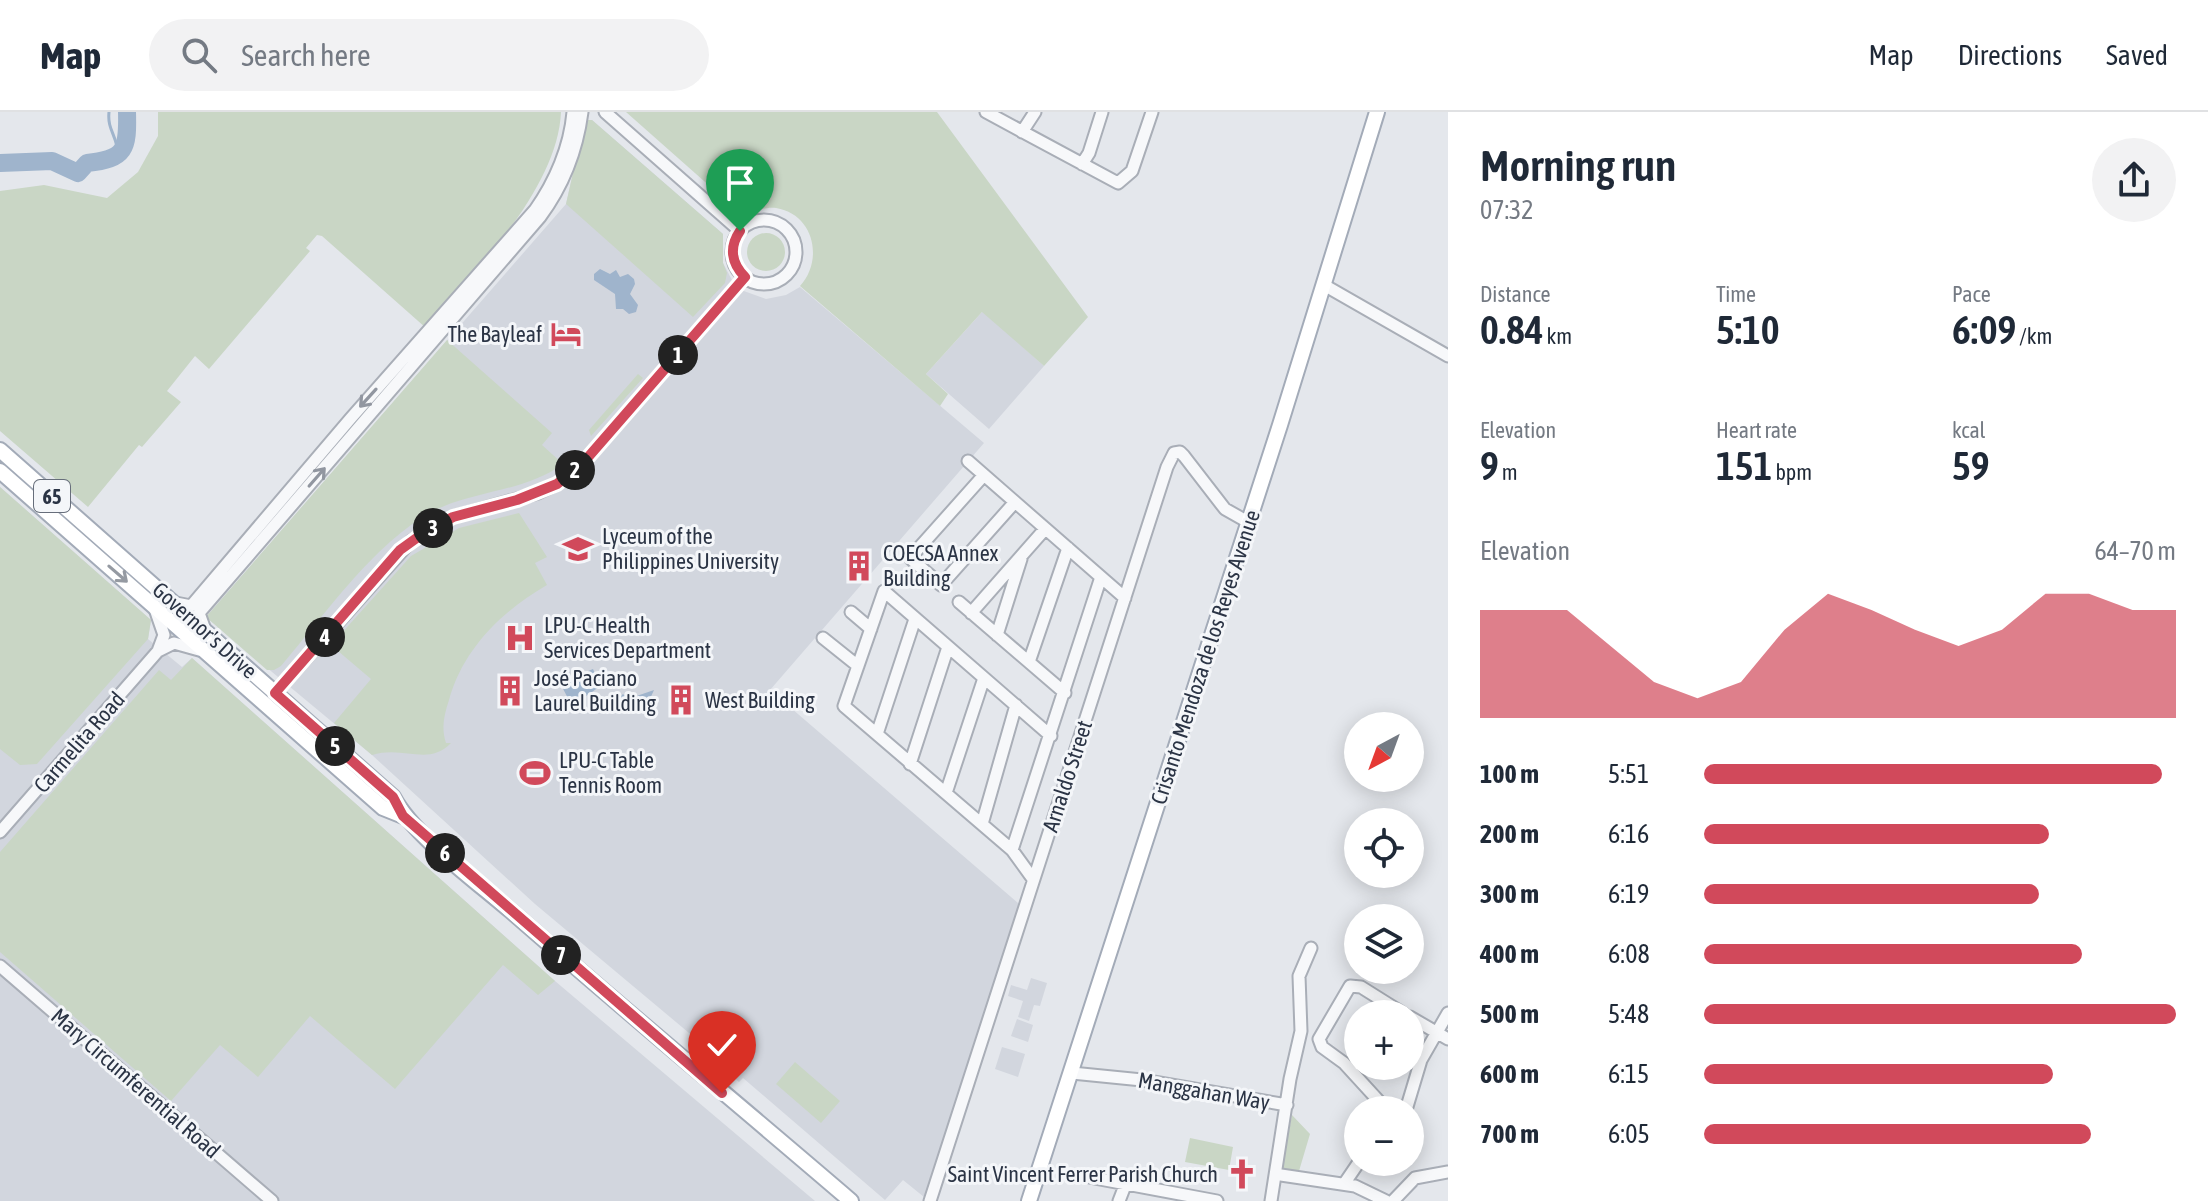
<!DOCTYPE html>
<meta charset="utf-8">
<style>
body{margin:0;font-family:"Asap Condensed",sans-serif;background:#f2f2f3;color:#1f2937;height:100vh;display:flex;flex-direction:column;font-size:30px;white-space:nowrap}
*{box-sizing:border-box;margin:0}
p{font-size:26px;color:#747a83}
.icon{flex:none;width:44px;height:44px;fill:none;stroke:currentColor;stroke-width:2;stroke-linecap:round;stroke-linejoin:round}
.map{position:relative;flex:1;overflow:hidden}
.side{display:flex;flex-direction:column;background:#fff;width:760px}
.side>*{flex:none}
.needle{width:52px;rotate:221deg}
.fabs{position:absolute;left:1344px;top:600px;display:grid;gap:16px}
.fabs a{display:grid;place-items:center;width:80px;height:80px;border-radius:50%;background:#fff;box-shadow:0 4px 20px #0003;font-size:40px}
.pin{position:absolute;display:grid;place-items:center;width:68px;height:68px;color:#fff;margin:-82px -34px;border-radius:50% 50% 50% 0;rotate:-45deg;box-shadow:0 0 8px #0007}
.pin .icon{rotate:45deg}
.km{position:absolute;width:40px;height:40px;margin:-20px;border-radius:50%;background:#222;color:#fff;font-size:22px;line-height:40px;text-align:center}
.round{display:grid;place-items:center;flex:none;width:84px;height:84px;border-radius:42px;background:#f2f2f3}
.headline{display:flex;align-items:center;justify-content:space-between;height:136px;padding:0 32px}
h1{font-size:44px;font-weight:600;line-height:60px}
.stats{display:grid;grid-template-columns:repeat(3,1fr);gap:12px;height:136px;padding:8px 32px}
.stats div{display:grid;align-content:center}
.stats b{font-size:40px;font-weight:600}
.stats small{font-size:22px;font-weight:400}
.stats p{font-size:22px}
.chart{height:224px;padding:16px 32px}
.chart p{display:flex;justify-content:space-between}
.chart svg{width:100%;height:144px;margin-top:8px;fill:#d1495b;opacity:.7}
ul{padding:0 32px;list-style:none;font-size:26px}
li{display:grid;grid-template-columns:128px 96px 1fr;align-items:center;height:60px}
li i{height:20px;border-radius:10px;background:#d1495b}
header{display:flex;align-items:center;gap:48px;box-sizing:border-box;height:112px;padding:0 40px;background:#fff;border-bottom:2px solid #e0e1e3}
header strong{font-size:38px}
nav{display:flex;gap:44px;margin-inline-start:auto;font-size:28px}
.search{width:560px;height:72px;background:#f2f2f3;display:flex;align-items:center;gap:20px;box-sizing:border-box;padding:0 28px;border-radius:44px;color:#747a83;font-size:30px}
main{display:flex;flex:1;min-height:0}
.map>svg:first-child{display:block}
.built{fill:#d2d6de}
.green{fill:#c9d6c5}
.water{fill:#9fb4cc}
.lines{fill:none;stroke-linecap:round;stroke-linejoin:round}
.stream{stroke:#9fb4cc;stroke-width:3}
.river{stroke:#9fb4cc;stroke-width:18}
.minor-casing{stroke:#a9aeb7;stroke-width:15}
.major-casing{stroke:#a3abb8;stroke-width:18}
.minor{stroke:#f7f8fa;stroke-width:11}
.major{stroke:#fff;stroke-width:14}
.oneway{stroke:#9196a0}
.oneway2{stroke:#959aa2}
.route-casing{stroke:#fff;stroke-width:16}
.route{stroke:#d1495b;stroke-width:10}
.labels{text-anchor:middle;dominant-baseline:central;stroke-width:6;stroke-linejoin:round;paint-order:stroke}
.shield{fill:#f4f6f9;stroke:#676e7b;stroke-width:2}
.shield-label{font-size:20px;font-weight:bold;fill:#2b3445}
.poi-label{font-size:22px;fill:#2b3445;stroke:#f4f6f9;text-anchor:start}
.street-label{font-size:22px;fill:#2b3445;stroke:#f4f6f9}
</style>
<header>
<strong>Map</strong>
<div class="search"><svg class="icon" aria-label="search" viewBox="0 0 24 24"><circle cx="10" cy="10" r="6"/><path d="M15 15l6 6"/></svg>Search here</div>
<nav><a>Map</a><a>Directions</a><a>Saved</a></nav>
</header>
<main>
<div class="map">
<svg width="1448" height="1089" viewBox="0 0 1448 1089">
<rect width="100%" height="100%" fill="#e4e7ec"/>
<path class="built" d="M 585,8 L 592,8 L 723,122 L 723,151 L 733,170 L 741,178 L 766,187 L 786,183 L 800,175 L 984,331 L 770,578 L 1018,791 L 1019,798 L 924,1085 L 903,1068 L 885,1088 L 743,966 L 739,970 L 729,961 L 726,949 L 731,943 L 718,931 L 707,936 L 535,792 L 372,643 L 206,505 L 566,92 Z
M 983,199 L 1044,254 L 989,317 L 926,262 Z
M 0,375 L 151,508 L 148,527 L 182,555 L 192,546 L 555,869 L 815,1089 L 0,1089 Z
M 1031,866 L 1047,871 L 1040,894 L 1034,893 L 1029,909 L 1018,905 L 1023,889 L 1008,884 L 1011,873 L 1027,878 Z
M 1017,907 L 1033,913 L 1028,930 L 1011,924 Z
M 1002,935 L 1025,942 L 1018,965 L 995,957 Z"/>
<path class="green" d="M 158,0 L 561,0 C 558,76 474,161 426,216 L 322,124 L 317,123 L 306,136 L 310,139 L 209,257 L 195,244 L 167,279 L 181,290 L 142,335 L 139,333 L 88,395 L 0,319 L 0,79 L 44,73 L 107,86 L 138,60 L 158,24 Z
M 626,0 L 937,0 L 1088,205 L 1044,254 L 982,200 L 926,262 L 948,282 L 940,294 L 800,174 C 824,148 814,102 776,96 C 763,94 751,103 739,100 Z
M 585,8 L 592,8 L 723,122 L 723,151 L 727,161 L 725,171 L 693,205 L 566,92 Z
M747 140a19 19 0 1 1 38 0a19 19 0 1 1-38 0Z
M 447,228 L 552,321 L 542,333 L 563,352 C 527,378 483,378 442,395 C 380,422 325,503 281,554 L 274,558 L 267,558 L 206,505 Z
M 638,262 L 643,266 L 591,324 L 589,318 Z
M 0,375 L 151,508 L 148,527 L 37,652 L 20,653 L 0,637 Z
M 519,401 L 547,445 L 535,451 L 547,473 C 502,499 463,537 449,588 C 444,603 441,616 446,631 L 451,631 C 428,655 404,633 372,643 L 334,611 L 371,567 L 331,533 L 411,444 L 459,416 Z
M 192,546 L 519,837 L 555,869 L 538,883 L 503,853 L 395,977 L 310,904 L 258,965 L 220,933 L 171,989 L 0,840 L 0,740 L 159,558 L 171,568 Z
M 795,950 L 840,989 L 821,1011 L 776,972 Z
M 1292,1003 L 1310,1022 L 1299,1059 L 1282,1057 Z
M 1190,1026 L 1233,1035 L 1229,1058 L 1185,1050 Z"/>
<path class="water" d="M 600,157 L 610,162 L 616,158 L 620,165 L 628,162 L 634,167 L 635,172 L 630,182 L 638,193 L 636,200 L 629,202 L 623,197 L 616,197 L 615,182 L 594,168 L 594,162 Z
M 593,557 L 597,566 L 602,564 L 599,559 L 605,558 L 609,568 L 572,594 L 560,571 Z
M 654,578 L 644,600 L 634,593 L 622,598 L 617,588 L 623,582 L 628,587 Z"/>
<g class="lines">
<path class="stream" d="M 109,0 C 107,19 118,24 118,44"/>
<path class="river" d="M 0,51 L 52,49 L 78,61 L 87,51 C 126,47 128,37 127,0"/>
<g class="minor-casing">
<path id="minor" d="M 605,0 L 740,119
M 986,0 L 1118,71 L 1132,59 L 1152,0
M 1022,20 L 1035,0
M 1082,52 L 1089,41 L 1102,0
M732 140a32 32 0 1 1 64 0a32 32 0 1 1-64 0Z
M 1324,173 L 1448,244
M 968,349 L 1125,486
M 984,363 L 910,446 L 941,473 L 1015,390
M 959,490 L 1065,581
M 176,491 L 191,494 L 351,306 L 535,98 C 555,70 570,35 573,0
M 851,500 L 871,517
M 971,501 L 1045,417
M 204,515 L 199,501 L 540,105 C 563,74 577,38 582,0
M 997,523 L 1021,447
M 823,526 L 858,554
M 158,539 L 174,531 L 199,538
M 1029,550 L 1068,436
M 275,581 L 411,429 L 453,405 L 538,381 L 557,372 L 583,351 L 745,165
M 877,622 L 915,507
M 910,652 L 948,535
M 946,681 L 984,566
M 982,712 L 1016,593
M 0,720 L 158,539 L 164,523 L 155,497
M 1012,738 L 1101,465
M 1033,767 L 1012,738 L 844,594 L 884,479 L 1051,624
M 0,854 L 272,1089
M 1410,905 L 1448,927
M 1072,961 L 1142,968 L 1287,993
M 1387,998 L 1344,951 L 1322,935 L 1319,927 L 1350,874 L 1361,875 L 1404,902
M 1406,998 L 1421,948 L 1448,901
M 1281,1063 L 1355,1074 L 1386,1089
M 1089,1065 L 1217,1089
M 1344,1072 L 1359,1050
M 930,1089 L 1167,355 L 1174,341 L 1180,340 L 1184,344 L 1225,397 L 1248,410
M 1119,1089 L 1126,1071
M 1271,1089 L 1290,967 L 1301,919 L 1299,864 L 1311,836
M 1393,1089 L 1415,1066 L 1448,1060"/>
</g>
<g class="major-casing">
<path id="major" d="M 0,338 L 393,685 C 414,724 476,769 511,799 C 623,897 738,992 851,1089
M 0,359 L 383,696 L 403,704
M 1029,1089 L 1280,313 L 1377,0"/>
</g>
<use href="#minor" class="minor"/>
<use href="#major" class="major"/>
</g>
<defs><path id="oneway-shaft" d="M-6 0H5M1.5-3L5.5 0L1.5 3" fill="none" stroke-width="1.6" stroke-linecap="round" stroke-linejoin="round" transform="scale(2)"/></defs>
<g class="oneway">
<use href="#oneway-shaft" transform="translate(368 286) rotate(132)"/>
<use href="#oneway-shaft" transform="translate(317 365) rotate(-49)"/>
</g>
<use class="oneway2" href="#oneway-shaft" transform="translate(118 462) rotate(41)"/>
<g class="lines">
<g class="route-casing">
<path id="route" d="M 722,981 L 403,704 L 393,685 L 275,581 L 400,438 L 425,420 L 453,405 L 517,388 L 557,372 L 583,351 L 745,165 C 731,151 729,135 740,119"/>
</g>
<use href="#route" class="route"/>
</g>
<defs>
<g id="hotel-bare" transform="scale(2.4)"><path d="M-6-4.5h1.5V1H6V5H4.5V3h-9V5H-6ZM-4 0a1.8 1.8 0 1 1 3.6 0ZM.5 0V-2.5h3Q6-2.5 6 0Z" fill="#d1495b" stroke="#f4f6f9" stroke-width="2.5" paint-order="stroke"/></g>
<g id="university-bare" transform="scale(2.4)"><path d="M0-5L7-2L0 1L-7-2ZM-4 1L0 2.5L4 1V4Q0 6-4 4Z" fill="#d1495b" stroke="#f4f6f9" stroke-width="2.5" paint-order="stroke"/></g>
<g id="building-bare" transform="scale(2.4)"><path d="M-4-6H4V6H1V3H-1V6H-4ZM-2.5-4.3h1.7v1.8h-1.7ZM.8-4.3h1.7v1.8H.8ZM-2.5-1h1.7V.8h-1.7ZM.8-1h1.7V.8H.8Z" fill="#d1495b" stroke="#f4f6f9" stroke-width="2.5" paint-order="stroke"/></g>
<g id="hospital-bare" transform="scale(2.4)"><path d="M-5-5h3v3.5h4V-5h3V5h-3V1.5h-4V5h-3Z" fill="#d1495b" stroke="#f4f6f9" stroke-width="2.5" paint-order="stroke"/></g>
<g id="stadium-bare" transform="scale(2.4)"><path d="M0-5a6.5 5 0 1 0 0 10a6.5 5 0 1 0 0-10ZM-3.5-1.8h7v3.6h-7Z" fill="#d1495b" stroke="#f4f6f9" stroke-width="2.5" paint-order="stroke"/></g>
<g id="church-bare" transform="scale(2.4)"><path d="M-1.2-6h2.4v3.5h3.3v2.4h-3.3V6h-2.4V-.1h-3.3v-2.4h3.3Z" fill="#d1495b" stroke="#f4f6f9" stroke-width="2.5" paint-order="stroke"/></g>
</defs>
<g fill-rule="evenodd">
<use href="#hotel-bare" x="566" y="222"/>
<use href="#university-bare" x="578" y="437"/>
<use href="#building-bare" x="859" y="454"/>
<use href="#hospital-bare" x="520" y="526"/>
<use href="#building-bare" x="510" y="579"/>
<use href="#building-bare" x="681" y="588"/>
<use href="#stadium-bare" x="535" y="661"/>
<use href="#church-bare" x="1242" y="1062"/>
</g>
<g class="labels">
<rect class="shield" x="34" y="368" width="36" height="32" rx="6"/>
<g class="shield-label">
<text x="52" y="384">65</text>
</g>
<g class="poi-label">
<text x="542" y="222" text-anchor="end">The Bayleaf</text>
<text x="602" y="424">Lyceum of the<tspan x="602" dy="25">Philippines University</tspan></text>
<text x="883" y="441">COECSA Annex<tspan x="883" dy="25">Building</tspan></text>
<text x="544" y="513">LPU-C Health<tspan x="544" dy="25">Services Department</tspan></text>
<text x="534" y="566">José Paciano<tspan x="534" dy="25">Laurel Building</tspan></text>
<text x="705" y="588">West Building</text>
<text x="559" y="648">LPU-C Table<tspan x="559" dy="25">Tennis Room</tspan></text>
<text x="1218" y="1062" text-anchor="end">Saint Vincent Ferrer Parish Church</text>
</g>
<g class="street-label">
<text transform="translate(205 518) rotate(42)">Governor's Drive</text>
<text transform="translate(1205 545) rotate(-72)">Crisanto Mendoza de los Reyes Avenue</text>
<text transform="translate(79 630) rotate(-49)">Carmelita Road</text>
<text transform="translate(1067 664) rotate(-72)">Arnaldo Street</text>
<text transform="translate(136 971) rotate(41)">Mary Circumferential Road</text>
<text transform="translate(1204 979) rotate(10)">Manggahan Way</text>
</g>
</g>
</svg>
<div class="fabs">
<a><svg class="needle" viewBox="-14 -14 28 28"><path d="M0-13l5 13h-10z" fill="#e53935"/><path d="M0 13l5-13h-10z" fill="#747a83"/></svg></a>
<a><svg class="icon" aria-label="locate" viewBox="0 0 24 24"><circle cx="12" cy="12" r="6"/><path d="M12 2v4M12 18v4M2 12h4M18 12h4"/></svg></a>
<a><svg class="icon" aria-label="layers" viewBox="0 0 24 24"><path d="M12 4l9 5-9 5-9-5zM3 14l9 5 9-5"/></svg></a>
<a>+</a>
<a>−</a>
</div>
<div class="pin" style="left:740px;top:119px;background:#1e9e55"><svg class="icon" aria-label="arrive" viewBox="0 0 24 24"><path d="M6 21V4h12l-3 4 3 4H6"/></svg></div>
<div class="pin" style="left:722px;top:981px;background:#d93025"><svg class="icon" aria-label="check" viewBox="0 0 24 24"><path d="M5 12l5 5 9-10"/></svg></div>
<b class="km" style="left:678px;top:243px">1</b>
<b class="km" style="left:575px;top:358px">2</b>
<b class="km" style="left:433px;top:416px">3</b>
<b class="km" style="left:325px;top:525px">4</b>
<b class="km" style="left:335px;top:634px">5</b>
<b class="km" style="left:445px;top:741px">6</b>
<b class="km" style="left:561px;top:843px">7</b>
</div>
<section class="side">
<div class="headline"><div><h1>Morning run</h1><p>07:32</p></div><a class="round"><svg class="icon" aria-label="share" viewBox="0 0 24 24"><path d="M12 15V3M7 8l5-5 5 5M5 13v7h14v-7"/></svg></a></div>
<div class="stats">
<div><p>Distance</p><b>0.84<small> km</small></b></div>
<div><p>Time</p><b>5:10</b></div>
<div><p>Pace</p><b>6:09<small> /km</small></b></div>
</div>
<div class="stats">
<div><p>Elevation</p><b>9<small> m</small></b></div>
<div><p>Heart rate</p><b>151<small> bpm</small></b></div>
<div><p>kcal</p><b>59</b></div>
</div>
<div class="chart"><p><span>Elevation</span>64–70 m</p>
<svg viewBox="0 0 160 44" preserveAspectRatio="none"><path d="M0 44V11L10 11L20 11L30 22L40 33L50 38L60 33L70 17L80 6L90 11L100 17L110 22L120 17L130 6L140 6L150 11L160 11V44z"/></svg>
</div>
<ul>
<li><b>100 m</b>5:51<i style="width:97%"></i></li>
<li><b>200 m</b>6:16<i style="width:73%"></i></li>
<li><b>300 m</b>6:19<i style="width:71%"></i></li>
<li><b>400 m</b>6:08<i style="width:80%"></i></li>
<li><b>500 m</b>5:48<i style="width:100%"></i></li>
<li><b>600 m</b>6:15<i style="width:74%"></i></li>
<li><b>700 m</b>6:05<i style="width:82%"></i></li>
</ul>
</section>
</main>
